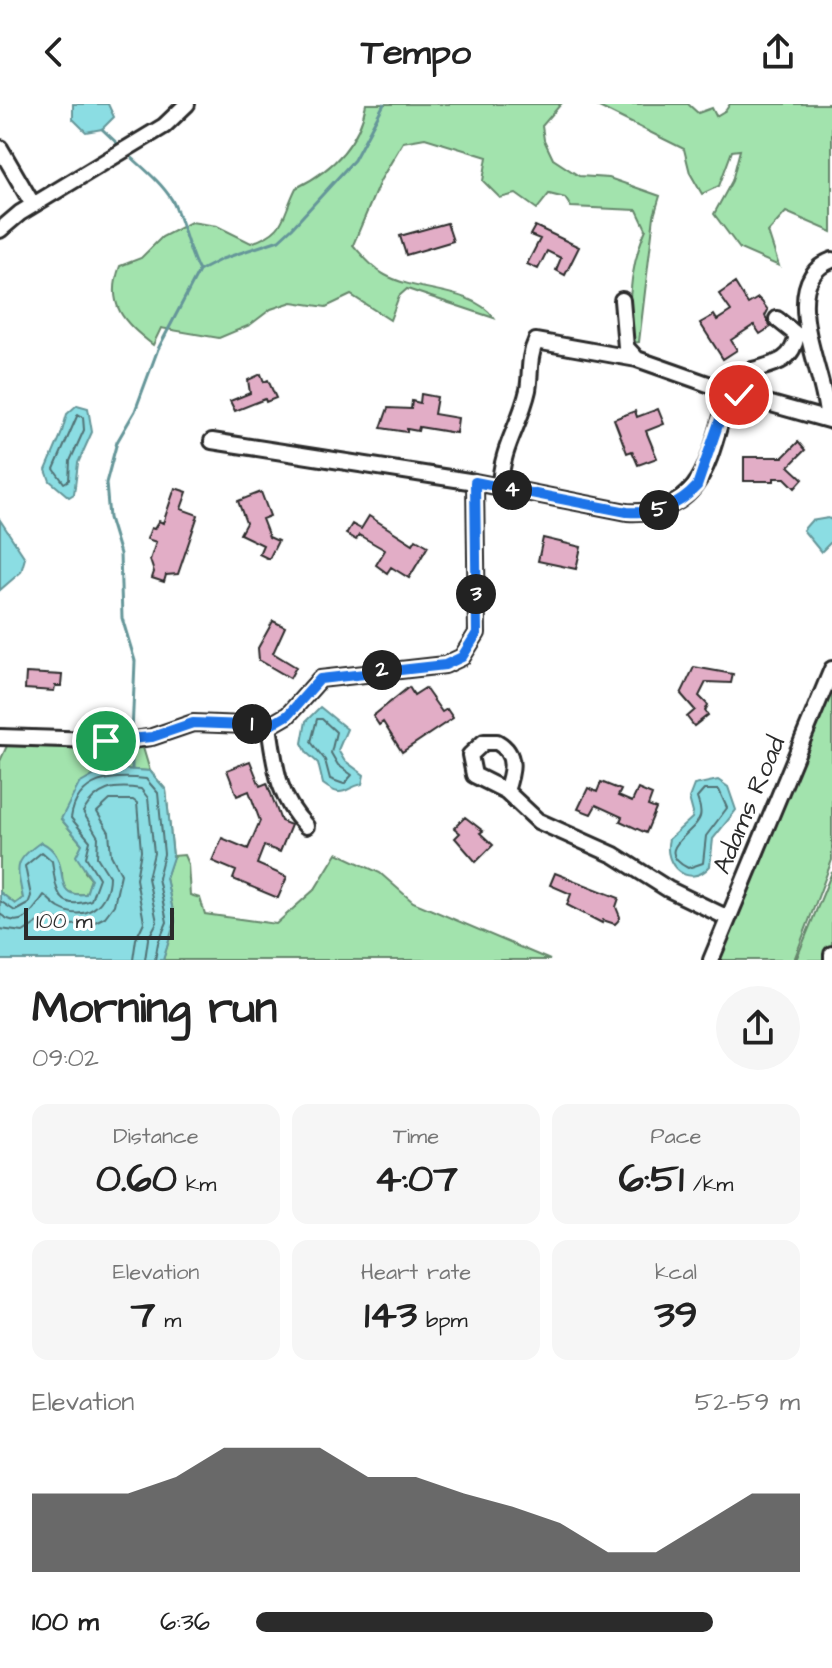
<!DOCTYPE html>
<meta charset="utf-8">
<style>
body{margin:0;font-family:"Architects Daughter",sans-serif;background:#f6f6f6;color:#222;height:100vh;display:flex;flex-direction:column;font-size:30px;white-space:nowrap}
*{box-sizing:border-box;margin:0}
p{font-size:26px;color:#767676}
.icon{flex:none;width:44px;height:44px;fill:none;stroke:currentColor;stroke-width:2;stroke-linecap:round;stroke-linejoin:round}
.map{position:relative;height:856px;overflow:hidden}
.drawer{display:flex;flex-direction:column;background:#fff;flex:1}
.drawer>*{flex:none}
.scale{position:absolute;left:24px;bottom:20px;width:150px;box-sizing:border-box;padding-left:8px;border:4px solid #2b2b2b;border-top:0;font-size:22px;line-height:28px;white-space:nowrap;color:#2b2b2b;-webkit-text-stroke:6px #fff;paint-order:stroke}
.pin{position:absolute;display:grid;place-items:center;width:68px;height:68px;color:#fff;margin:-34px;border:4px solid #fff;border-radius:50%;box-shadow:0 2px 8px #0007}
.km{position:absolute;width:40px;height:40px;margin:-20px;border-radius:50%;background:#222;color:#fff;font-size:22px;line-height:40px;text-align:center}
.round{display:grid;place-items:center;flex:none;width:84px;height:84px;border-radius:42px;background:#f6f6f6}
.head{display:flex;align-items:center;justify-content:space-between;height:136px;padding:0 32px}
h1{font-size:44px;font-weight:700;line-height:60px}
.stats{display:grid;grid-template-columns:repeat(3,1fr);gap:12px;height:136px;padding:8px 32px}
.stats div{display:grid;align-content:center;border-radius:16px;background:#f6f6f6;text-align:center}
.stats b{font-size:40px;font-weight:700}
.stats small{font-size:22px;font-weight:400}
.stats p{font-size:22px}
.chart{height:224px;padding:16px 32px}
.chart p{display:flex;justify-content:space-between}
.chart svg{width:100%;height:144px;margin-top:8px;fill:#2b2b2b;opacity:.7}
ul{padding:0 32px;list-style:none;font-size:26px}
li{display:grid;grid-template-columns:128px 96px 1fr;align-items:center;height:60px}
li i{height:20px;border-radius:10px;background:#2b2b2b}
header{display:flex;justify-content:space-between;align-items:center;height:104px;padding:0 32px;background:#fff;font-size:36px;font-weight:700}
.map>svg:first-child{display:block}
.green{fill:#a2e3ad;stroke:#66876c;stroke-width:2}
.water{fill:#8bdde3;stroke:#659699;stroke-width:2}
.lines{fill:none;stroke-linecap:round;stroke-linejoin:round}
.shore{stroke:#517275;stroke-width:2}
.stream{stroke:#659699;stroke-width:3}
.building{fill:#e2adc6;stroke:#2b2b2b;stroke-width:2}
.minor-casing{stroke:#2b2b2b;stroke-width:20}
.minor{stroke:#fff;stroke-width:14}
.route-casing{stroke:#fff;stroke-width:16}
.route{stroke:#1a73e8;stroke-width:10}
.labels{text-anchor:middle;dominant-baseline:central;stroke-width:6;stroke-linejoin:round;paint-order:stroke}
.street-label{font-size:26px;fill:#2b2b2b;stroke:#fff}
</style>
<header><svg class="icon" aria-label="back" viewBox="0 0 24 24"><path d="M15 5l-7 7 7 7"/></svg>Tempo<svg class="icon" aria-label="share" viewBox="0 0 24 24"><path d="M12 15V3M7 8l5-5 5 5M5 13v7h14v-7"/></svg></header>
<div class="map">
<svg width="832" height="856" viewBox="0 0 832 856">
<rect width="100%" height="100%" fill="#fff"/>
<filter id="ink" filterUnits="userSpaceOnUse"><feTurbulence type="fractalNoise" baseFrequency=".0125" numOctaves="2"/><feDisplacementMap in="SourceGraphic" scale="16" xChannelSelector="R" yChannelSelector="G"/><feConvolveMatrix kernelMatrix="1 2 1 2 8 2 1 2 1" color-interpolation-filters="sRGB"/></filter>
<g filter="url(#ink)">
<path class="green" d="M 366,0 L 561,0 L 542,22 L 544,36 L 553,55 L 579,72 L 609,74 L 660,92 L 654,112 L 639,238 L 631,239 C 627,199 630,162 646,125 L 637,106 L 571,103 L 565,94 L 549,90 L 537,105 L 516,90 L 500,94 L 483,77 L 487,53 L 425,34 L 403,38 L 380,77 L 353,141 C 362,151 372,164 385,171 C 417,189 472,183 494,214 L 407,185 L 399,192 L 390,216 L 351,191 L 326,203 L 292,198 L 271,205 L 250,221 L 219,234 L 161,224 L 153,241 C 124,218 105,201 120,162 L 141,154 L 162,133 L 191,118 L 217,122 L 251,139 C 287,127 281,114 296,84 C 331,67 359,40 366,0 Z
M 593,0 L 688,0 L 698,9 L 712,4 L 716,12 L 726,6 L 730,0 L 832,0 L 832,128 L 786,108 L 768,128 L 779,162 L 740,145 L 714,110 L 732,77 L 740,46 L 732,47 L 719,82 L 702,90 L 690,69 L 684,45 Z
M 832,575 L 832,756 L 799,843 L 794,856 L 720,856 Z
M 11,633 L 141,637 L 150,667 L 166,686 L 173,752 L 184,751 L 188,760 L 190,791 L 200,794 L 205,810 L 276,820 L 315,785 L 337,749 L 380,769 L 413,798 L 550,856 L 163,856 L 175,817 L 166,774 L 173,752 L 166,687 L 149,667 L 107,664 L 61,715 L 82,740 L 85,768 L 91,775 L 86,790 C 68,792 62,786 62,769 L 21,784 L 23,794 L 15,800 L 0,788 L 0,657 Z
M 832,768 L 832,856 L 796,856 Z"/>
<path class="water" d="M 73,0 L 108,0 L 114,13 L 102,25 L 86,28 L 73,15 Z
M 77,301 L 88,304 L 92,328 L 78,359 L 74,390 L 69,393 L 50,377 L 46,366 L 61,331 L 67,310 Z
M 828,414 L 832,416 L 832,437 L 821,448 L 803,426 L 811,417 Z
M 0,416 L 25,454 L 21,468 L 0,486 Z
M 320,603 L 347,625 L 338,646 L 344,656 L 364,671 L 362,680 C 344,684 344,696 323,680 L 318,659 L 307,649 L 302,639 L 306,617 Z
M 107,664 L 150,667 L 166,686 L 173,753 L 166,774 L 175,817 L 163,856 L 0,856 L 0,788 L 15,800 L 23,794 C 17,763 12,758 41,738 C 77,755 46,795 86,790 L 91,775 L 76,752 L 82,740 L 61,715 L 79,680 Z
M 718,676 L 728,683 L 736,706 L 713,735 L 710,762 C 689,786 662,761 669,735 L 692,714 L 693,709 L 689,694 L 694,681 Z"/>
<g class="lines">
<path class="shore" d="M 78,310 L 83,313 L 84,326 L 70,357 L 69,376 L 64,379 L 54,365 Z
M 317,615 L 322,615 L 336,628 L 331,649 L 338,661 L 352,671 L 344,680 L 330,675 L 325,656 L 311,638 Z
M 704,686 L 719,686 L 727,704 L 706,732 L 703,759 L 688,764 C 651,745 696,729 700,713 C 702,706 699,700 697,694 Z
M 0,797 L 15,807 L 28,800 L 31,792 L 25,762 L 42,748 L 52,757 C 56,781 55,809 91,796 L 99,774 L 86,753 L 90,737 L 71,714 C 77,673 113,671 146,675 L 158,689 L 164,750 L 158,774 L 167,818 L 158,839 L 155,856
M 0,810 C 22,828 34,806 44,791 C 49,795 53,800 59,804 C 86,819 109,800 109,772 L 97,753 L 98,733 L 83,708 C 97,684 113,681 141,685 L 148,694 L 154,749 L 148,774 L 157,818 L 148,835 L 145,856
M 0,825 L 23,828 L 48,812 L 69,821 L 91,820 L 105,813 L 114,801 L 121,770 L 111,751 L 109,728 L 97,708 L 110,696 L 133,696 L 137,699 L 141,747 L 136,775 L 144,818 L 136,835 L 133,856"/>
<path class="stream" d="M 102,25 L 120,42
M 128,50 C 143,64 161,78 172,96 C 183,117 187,145 199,167
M 132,630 L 135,557 L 122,514 L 120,450 L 109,414 L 106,379 L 117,338 L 135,307 L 158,245 L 199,167 L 222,155 L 279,136 L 292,124 L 354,56 L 384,0
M 132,665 L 132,641"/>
</g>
<path class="building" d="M 447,119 L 453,137 L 406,151 L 400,132 Z
M 535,122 L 579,143 L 565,171 L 556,166 L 561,154 L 547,147 L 538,165 L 527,160 L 540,135 L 530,131 Z
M 735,179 L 748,200 L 758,194 L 762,198 L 768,206 L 765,212 L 771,223 L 760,230 L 754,221 L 731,236 L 737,246 L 723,255 L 700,219 L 714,211 L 717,216 L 731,207 L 719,190 Z
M 261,270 L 264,278 L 268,276 L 276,294 L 266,298 L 265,295 L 235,307 L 230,297 L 250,289 L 248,276 Z
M 421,290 L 437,293 L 434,310 L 458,314 L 456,329 L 419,323 L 418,327 L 407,325 L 407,328 L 381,324 L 388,304 L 411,305 L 412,297 L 420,299 Z
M 658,305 L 664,320 L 646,327 L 657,354 L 638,361 L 632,347 L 627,349 L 614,315 L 635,307 L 637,313 Z
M 798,338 L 805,346 L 789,362 L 803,375 L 795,384 L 785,374 L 774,374 L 774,377 L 744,377 L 744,353 L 783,353 Z
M 175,384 L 187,388 L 181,405 L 198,411 L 178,470 L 166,471 L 164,478 L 152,474 L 154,468 L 150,456 L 156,438 L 147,435 L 151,424 L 154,425 L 159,417 L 163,419 Z
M 261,388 L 270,412 L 262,415 L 269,433 L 278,437 L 269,455 L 259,450 L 263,441 L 240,430 L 246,419 L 238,397 Z
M 369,412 L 413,440 L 416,435 L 428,442 L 409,474 L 391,463 L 387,469 L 376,461 L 385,446 L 359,431 L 356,436 L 346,430 L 352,420 L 361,425 Z
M 543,434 L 581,443 L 576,465 L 538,457 Z
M 273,517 L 285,523 L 273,549 L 296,563 L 290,574 L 259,556 L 258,544 Z
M 694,563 L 733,570 L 731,579 L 706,578 L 699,592 L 708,601 L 705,607 L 708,611 L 694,622 L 687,613 L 695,606 L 681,590 Z
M 26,569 L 62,571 L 61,582 L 55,582 L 54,587 L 25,585 Z
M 409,583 L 414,591 L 425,584 L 442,608 L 447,605 L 453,614 L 402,648 L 383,618 L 379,621 L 373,612 Z
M 250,657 L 260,682 L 267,679 L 281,717 L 291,721 L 280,748 L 264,742 L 257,760 L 287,773 L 278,794 L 233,775 L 236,767 L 212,757 L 222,734 L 248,745 L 260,717 L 249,687 L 237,692 L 227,666 Z
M 601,678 L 621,686 L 618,692 L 632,698 L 638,685 L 652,691 L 648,702 L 656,705 L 646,729 L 620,717 L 622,713 L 596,701 L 591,710 L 578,705 L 588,684 L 597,688 Z
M 465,713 L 483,727 L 480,729 L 493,741 L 476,758 L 455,734 L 460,729 L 454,724 Z
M 555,769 L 619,794 L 616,803 L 620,813 L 618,817 L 615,820 L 603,816 L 602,819 L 567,801 L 571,790 L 550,781 Z"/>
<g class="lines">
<g class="minor-casing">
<path id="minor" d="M 0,44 L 33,101
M 0,126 L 20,109 L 164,22 L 187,0
M 622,196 L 626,243 L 637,255 L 739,291 L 832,317
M 739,291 L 749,267 C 774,260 792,259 797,231 L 777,215
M 827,315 C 829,275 773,179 832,156
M 212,337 L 475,378 L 627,408 C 704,412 709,354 727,295 L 739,291
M 500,383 C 501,343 520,322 528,286 C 531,269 528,254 536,237 L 637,255
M 269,622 C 275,661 277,693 306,722
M 0,633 L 127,637 L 152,633 L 193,619 L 269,622 L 288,611 L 320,575 L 445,561 L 462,553 L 477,529 L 475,378
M 506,687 C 512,669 518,650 497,638 L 484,638 L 470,651 L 474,671 L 506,687 L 538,717 L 614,751 L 668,785 L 728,814
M 711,856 L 832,565
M 832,856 L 832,850"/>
</g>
<use href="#minor" class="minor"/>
</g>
</g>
<g class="lines" filter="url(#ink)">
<g class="route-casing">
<path id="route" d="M 106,637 L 152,633 L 193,619 L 269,622 L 288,611 L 320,575 L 445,561 L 462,553 L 477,529 L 475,378 L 627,408 C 656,410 677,404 697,382 L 727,295 L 739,291"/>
</g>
<use href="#route" class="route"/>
</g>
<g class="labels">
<g class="street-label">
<text transform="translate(749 701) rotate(-67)">Adams Road</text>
</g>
</g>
</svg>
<div class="scale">100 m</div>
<div class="pin" style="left:106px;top:637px;background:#1e9e55"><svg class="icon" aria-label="arrive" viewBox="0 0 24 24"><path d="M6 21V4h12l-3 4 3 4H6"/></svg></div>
<div class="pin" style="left:739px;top:291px;background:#d93025"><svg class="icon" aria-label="check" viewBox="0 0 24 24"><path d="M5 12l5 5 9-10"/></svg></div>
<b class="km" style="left:252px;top:620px">1</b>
<b class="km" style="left:382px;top:566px">2</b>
<b class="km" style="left:476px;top:490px">3</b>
<b class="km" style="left:512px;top:386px">4</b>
<b class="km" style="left:659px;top:406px">5</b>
</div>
<section class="drawer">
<div class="head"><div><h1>Morning run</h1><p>09:02</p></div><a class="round"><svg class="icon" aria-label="share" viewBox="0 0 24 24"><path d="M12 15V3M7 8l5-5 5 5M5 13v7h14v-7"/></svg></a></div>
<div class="stats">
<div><p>Distance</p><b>0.60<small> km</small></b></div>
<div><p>Time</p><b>4:07</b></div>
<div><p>Pace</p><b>6:51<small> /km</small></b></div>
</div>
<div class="stats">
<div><p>Elevation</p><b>7<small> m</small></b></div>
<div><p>Heart rate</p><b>143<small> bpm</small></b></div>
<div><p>kcal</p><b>39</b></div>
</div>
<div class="chart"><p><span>Elevation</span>52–59 m</p>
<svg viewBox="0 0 160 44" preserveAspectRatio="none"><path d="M0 44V20L10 20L20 20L30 15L40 6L50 6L60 6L70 15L80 15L90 20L100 24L110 29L120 38L130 38L140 29L150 20L160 20V44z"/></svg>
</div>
<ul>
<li><b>100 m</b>6:36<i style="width:84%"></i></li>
</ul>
</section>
